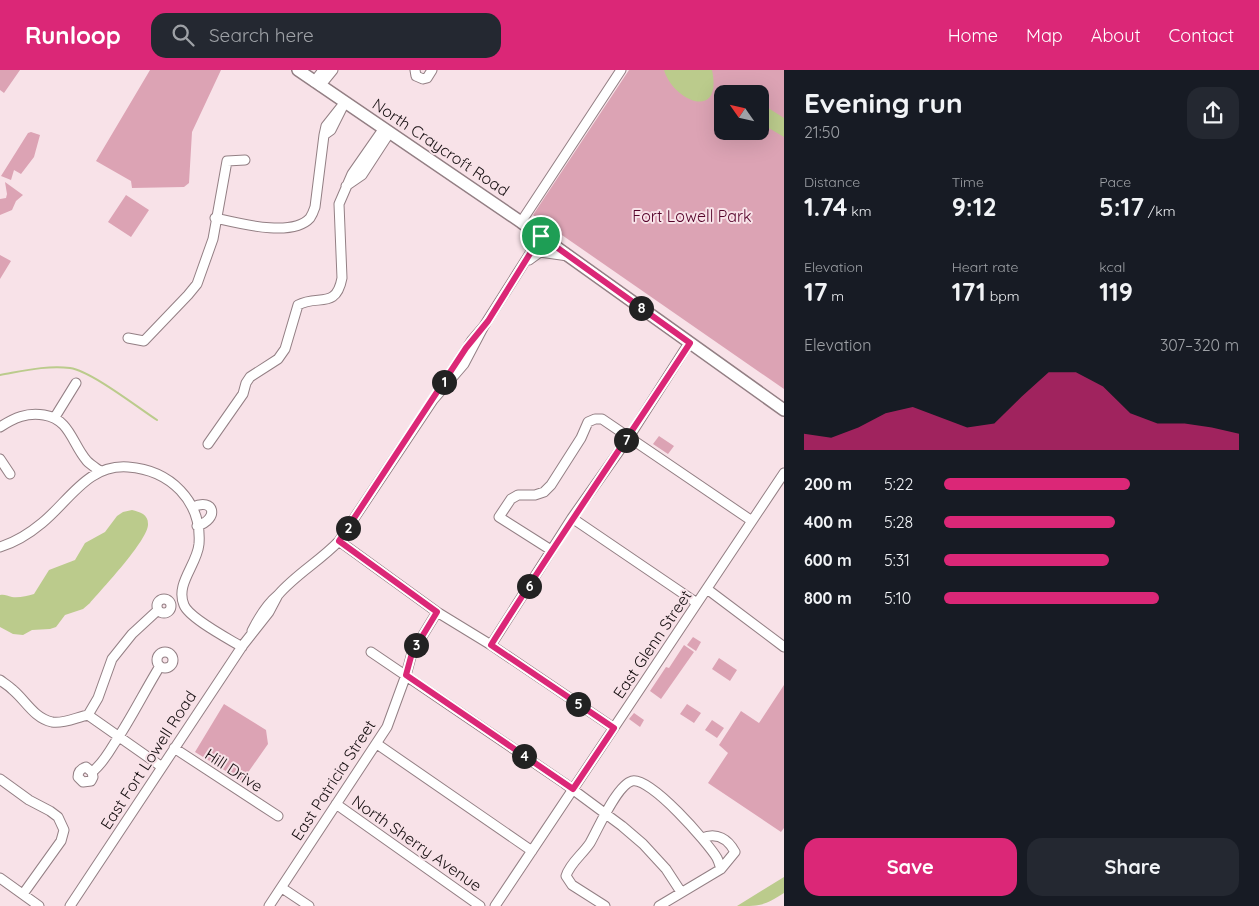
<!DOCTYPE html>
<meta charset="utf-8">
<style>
body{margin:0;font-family:Quicksand,sans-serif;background:#242831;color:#f1f3f6;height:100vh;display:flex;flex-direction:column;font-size:19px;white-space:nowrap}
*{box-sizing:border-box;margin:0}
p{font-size:16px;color:#9ea1a6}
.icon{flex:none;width:28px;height:28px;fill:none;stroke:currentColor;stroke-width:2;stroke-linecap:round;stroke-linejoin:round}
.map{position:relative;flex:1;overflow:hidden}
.sheet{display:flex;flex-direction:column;background:#171b24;width:475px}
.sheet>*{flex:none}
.needle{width:32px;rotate:304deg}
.tools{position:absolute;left:714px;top:15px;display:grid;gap:10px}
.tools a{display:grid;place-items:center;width:55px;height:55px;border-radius:10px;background:#171b24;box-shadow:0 5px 20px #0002;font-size:25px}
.pin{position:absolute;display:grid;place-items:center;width:42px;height:42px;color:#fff;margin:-21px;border:2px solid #fff;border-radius:50%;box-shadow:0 1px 5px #0007}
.km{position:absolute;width:25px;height:25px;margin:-12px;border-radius:50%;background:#222;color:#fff;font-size:14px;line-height:25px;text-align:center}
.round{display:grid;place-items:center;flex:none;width:52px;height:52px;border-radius:15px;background:#242831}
.summary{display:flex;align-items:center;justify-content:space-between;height:85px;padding:0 20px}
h1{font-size:28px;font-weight:800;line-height:38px}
.stats{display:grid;grid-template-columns:repeat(3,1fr);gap:8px;height:85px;padding:5px 20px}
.stats div{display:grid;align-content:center}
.stats b{font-size:25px;font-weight:800}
.stats small{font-size:14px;font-weight:400}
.stats p{font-size:14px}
.chart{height:140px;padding:10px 20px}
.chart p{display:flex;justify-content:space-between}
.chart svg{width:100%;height:90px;margin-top:5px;fill:#db2777;opacity:.7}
.button{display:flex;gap:10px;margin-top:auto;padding:10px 20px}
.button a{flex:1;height:58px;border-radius:15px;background:#db2777;color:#fff;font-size:20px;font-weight:800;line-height:58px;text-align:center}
.button a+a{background:#242831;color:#f1f3f6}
ul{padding:0 20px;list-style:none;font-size:16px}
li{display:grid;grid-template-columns:80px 60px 1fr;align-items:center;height:38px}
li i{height:12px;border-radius:6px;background:#db2777}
header{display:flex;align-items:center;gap:30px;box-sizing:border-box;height:70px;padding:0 25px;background:#db2777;color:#fff}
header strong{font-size:24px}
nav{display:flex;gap:28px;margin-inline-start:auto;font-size:18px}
.search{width:350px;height:45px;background:#242831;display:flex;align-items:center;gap:12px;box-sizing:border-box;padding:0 18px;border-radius:15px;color:#9ea1a6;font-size:19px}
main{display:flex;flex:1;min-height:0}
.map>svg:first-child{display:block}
.green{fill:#dca3b4;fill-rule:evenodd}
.water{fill:#bbcb8c}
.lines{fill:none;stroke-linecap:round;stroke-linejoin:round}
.stream{stroke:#bbcb8c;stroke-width:2}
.minor-casing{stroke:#937f84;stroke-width:11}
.major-casing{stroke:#937f84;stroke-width:14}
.minor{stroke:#fff;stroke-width:9}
.major{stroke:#fff;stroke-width:11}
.route-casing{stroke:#fff;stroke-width:10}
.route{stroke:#db2777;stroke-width:6}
.labels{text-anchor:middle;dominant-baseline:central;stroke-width:4;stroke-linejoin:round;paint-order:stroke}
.street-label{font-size:16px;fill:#171012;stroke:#f8e2e8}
.park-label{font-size:16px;fill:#55032a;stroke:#f8e2e8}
</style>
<header>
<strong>Runloop</strong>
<div class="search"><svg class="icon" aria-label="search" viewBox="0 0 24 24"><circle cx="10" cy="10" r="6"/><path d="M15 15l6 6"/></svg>Search here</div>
<nav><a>Home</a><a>Map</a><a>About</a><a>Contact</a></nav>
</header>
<main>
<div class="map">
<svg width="784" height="836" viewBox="0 0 784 836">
<rect width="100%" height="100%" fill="#f8e2e8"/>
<path class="green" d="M 0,0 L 20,0 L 4,23 L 0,20 Z
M 150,0 L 221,0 L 192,62 L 189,113 L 184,117 L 132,118 L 131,111 L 96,91 Z
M 629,0 L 784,0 L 784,319 L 533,145 ZM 722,24 L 760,24 L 760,61 L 722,61 Z
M 31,62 L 40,65 L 34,87 L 21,104 L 14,100 L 11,110 L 1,106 L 28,63 Z
M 5,112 L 23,125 L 16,131 L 12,140 L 0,145 L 0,129 L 6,128 L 7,124 Z
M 126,125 L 149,140 L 131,167 L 108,152 Z
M 0,185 L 11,191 L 0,209 Z
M 659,366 L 674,376 L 668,384 L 653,374 Z
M 693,567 L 701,572 L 696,581 L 687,575 Z
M 684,575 L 694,582 L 661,629 L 650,621 L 666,597 L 669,598 Z
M 719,588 L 737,600 L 730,611 L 712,599 Z
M 784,615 L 784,758 L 781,762 L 708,713 L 728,683 L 719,675 L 741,641 L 759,653 Z
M 224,634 L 266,660 L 268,674 L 242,711 L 195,682 Z
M 687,634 L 701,643 L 694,653 L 680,644 Z
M 634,643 L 644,650 L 640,657 L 629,649 Z
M 712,650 L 724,658 L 717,668 L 705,660 Z"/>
<path class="water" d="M 664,0 L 712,0 C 723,52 673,31 664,0 Z
M 765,36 L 784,48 L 784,67 L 767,57 L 765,60 L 760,56 L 760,43 Z
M 132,440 C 140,442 148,444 148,454 C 149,469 102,519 90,533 L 83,539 L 65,545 L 56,557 L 50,559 L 32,560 L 23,565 L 13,564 L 0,557 L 0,525 C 5,524 7,526 12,527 C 19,528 27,526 34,524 L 49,500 L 75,490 L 85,473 L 105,462 L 117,446 L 123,442 Z
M 784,807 L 784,823 C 763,836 761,836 737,836 Z"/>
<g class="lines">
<path class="stream" d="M 0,305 C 23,301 47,295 70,298 C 91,301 137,337 157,350"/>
<g class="minor-casing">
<path id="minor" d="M 415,0 L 416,6 L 423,9 L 427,8 L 432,0
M 314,12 L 323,0
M 320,16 L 333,0
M 345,32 L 331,60 L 324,65 L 326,56 Z
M 346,116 L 362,105 L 390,62
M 215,148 C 238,153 292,168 310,148 C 312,145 314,140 315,137 L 324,65
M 521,152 L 621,0
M 529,190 L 540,182 L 568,186
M 484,256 L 472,270 L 433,330 L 464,294 L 484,256 L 541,166
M 128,268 L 144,271 L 188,225 L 197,214 L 213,169 L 227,91 L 245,90
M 55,347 L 76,313
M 0,357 C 14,348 27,342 44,345 C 70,349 72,374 87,391 C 91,395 96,398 100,401
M 208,374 L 243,324 L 246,313 L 250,307 L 278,289 L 285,279 L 298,235 C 318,224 336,240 342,208 L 339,134 L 352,104 L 384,58
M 0,389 L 10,404
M 193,437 C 214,427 220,449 197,456
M 572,448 L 697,533
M 339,471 L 437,542 L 491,575 L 614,658
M 0,477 C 16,472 30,463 42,453 C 70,430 88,394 128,397 C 170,400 202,431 199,474 C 197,495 175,514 184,535 C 189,548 229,569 242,577
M 551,480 L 499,447 L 511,429 L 518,425 L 535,425 L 544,422 L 551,415 L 581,368 L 588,352 L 595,349 L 602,349 L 752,451
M 707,519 L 784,577
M 278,525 C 296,504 320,491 339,471 L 433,330
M157 536a7 7 0 1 1 14 0a7 7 0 1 1-14 0Z
M 491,575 L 572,448 L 629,367 L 689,273
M 371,582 L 564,713 L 622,756 L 643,774 L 666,799 L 681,822
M157 590a8 8 0 1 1 16 0a8 8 0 1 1-16 0Z
M 0,610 C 4,613 9,616 13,620 C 26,631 34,648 52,652 C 64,654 77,647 88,645 L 162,697
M 88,645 L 98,628 L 112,589 L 132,564 L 158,540
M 377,674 L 532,781
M 174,678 L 278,746
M 92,702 L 86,697 C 80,699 78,702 78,707 L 83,712 L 91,711 L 93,707 L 92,702 C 101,695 108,684 114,674 C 131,649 144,622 160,596
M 0,709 L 29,730 L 50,741 L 58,747 L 64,760 L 61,771 L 23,824
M 336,734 L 480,836
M 0,808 L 39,836
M 282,818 L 309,836
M 70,836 L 243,575 L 269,542 L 278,525 C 266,535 259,547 252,561
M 269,836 L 387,657 L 406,605 L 412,583 L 437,542
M 495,836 L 784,403
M 605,836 L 572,815 L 566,806 C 570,793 582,785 590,773 C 598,759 617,715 632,711 C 650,706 708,773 717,788 C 719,792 720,796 721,799
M 659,836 L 721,799 L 735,782 C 728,769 717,762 702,768"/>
</g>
<g class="major-casing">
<path id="major" d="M 298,0 L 521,152 L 784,340"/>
</g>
<use href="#minor" class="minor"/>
<use href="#major" class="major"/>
</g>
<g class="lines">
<g class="route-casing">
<path id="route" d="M 541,166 L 690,273 C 624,374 555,473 491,575 L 614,658 L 573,719 L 406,605 L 412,583 L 437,542 L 339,471 L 466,278 L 488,251 Z"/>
</g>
<use href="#route" class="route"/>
</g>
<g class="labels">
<g class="street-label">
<text transform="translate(441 77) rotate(34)">North Craycroft Road</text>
<text transform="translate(652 574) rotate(-56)">East Glenn Street</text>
<text transform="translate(148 690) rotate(-57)">East Fort Lowell Road</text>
<text transform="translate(234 700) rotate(33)">Hill Drive</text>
<text transform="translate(333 710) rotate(-57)">East Patricia Street</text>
<text transform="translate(417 773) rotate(35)">North Sherry Avenue</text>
</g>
<g class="park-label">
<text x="692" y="146">Fort Lowell Park</text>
</g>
</g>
</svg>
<div class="tools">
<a><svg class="needle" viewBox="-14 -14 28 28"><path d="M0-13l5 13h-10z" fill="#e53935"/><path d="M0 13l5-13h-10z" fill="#9ea1a6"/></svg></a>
</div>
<div class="pin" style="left:541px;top:166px;background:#1e9e55"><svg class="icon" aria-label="arrive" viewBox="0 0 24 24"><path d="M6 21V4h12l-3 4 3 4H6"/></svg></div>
<b class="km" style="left:444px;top:312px">1</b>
<b class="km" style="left:348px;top:458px">2</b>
<b class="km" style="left:416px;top:575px">3</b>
<b class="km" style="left:524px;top:686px">4</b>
<b class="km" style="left:578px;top:634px">5</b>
<b class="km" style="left:529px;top:516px">6</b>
<b class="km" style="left:626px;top:370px">7</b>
<b class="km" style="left:641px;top:238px">8</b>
</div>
<section class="sheet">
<div class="summary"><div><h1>Evening run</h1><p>21:50</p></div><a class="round"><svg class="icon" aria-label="share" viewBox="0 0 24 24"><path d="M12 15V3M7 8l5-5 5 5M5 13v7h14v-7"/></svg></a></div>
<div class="stats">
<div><p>Distance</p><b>1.74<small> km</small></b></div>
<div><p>Time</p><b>9:12</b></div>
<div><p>Pace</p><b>5:17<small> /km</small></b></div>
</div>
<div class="stats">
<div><p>Elevation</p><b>17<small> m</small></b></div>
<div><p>Heart rate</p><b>171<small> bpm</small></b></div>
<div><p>kcal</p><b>119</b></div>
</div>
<div class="chart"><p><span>Elevation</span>307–320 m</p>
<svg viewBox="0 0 160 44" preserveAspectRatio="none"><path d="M0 44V36L10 38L20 33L30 26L40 23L50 28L60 33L70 31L80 18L90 6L100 6L110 13L120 26L130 31L140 31L150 33L160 36V44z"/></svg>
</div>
<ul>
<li><b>200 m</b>5:22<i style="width:63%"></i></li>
<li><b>400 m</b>5:28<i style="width:58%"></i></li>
<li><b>600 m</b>5:31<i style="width:56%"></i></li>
<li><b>800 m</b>5:10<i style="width:73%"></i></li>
</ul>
<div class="button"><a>Save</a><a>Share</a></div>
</section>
</main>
